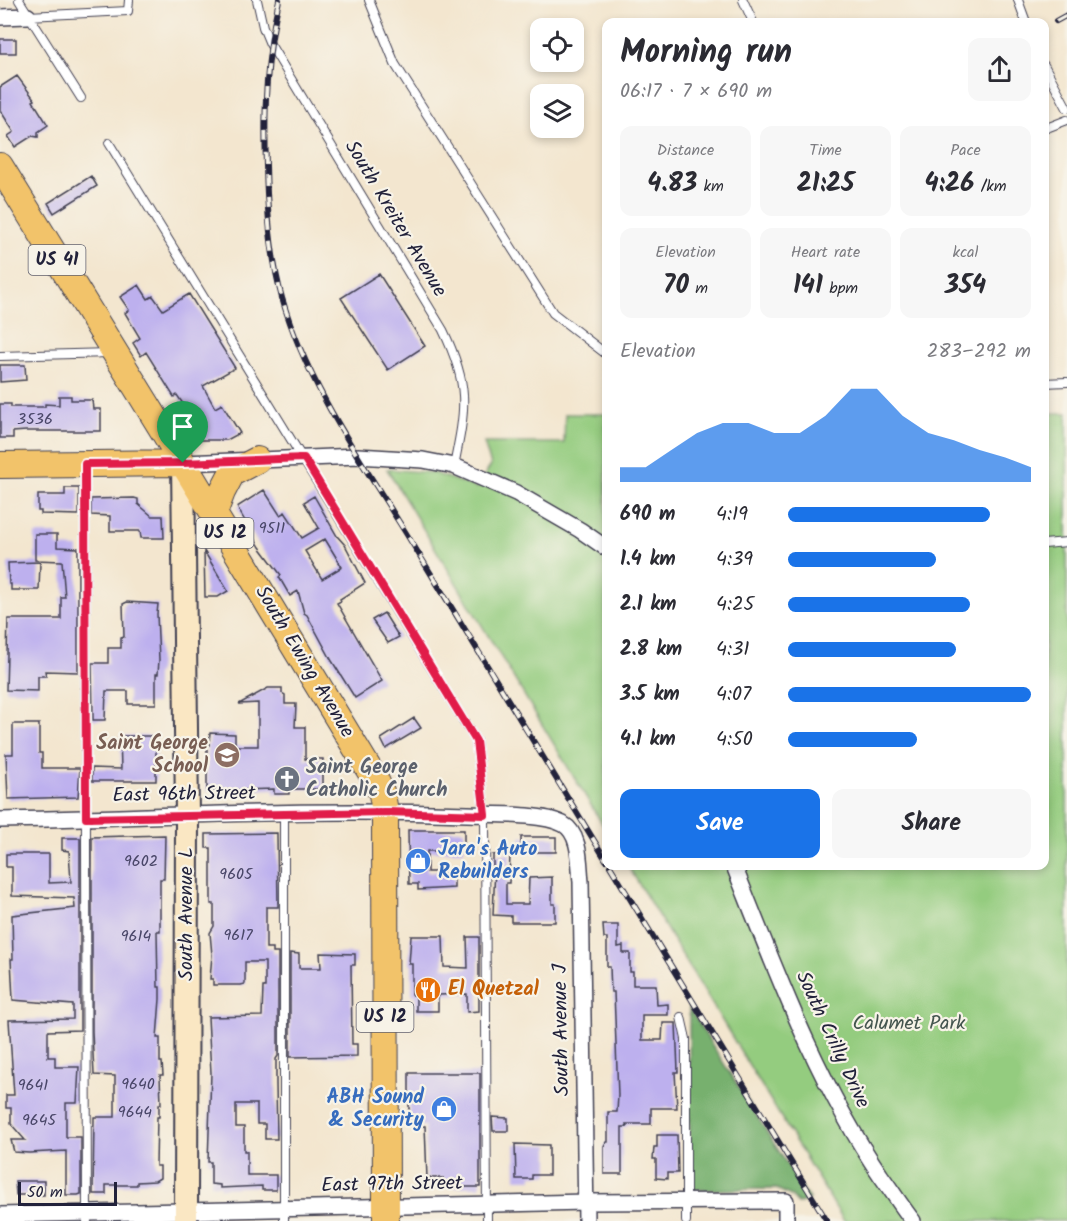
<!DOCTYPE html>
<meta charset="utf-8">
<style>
body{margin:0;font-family:Kalam,sans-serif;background:#f7f7f7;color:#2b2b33;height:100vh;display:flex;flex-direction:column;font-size:22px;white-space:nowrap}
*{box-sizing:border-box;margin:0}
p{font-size:20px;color:#7c7c81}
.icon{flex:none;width:33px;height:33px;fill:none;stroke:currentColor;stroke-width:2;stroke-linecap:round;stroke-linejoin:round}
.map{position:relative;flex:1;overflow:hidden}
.sheet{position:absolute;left:602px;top:18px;width:447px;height:852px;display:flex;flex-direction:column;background:#fff;border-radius:12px;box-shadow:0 3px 9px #0003}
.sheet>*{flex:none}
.controls{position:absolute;left:530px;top:18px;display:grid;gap:12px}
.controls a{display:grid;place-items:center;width:54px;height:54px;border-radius:12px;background:#fff;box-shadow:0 3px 9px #0003;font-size:30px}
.scale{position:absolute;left:18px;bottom:15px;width:99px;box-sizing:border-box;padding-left:6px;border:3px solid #22223b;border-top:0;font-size:16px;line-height:21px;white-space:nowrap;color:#22223b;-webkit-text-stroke:4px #f7f3e8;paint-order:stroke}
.pin{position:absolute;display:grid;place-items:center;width:51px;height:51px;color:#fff;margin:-62px -26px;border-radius:50% 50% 50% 0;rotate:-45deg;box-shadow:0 0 6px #0007}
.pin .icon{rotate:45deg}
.round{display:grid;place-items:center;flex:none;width:63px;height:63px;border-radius:12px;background:#f7f7f7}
.head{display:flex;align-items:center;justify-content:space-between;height:102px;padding:0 18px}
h1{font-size:33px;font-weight:800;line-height:45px}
.stats{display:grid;grid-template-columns:repeat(3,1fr);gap:9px;height:102px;padding:6px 18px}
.stats div{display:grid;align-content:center;border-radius:12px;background:#f7f7f7;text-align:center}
.stats b{font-size:26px;font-weight:800}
.stats small{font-size:16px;font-weight:400}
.stats p{font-size:16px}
.chart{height:168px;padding:12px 18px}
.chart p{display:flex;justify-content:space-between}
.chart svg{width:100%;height:108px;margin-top:6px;fill:#1a73e8;opacity:.7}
.action{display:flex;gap:12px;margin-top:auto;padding:12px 18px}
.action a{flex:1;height:69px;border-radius:12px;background:#1a73e8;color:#fff;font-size:24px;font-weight:800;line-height:69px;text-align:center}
.action a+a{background:#f7f7f7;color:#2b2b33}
ul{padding:0 18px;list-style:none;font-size:20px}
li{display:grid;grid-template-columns:96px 72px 1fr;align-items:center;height:45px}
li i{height:15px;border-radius:8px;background:#1a73e8}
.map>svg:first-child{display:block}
.green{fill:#94cc7f;stroke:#5b775d;stroke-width:1.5}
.forest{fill:#77b06e;stroke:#4c6954;stroke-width:1.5}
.building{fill:#bdb0ee;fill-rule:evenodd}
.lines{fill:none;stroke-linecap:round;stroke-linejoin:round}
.lane-casing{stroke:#413f51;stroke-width:10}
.street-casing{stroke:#413f51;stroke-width:18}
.secondary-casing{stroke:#413f51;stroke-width:26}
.primary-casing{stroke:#413f51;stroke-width:28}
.lane{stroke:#fff;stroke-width:8}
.street{stroke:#fff;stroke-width:15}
.secondary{stroke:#fae7c3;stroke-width:22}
.primary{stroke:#f2c36a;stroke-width:26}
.rail-casing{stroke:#22223b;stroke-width:6}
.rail{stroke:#f7f3e8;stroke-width:4;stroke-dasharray:11;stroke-linecap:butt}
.route-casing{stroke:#fff;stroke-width:12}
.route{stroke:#e11d48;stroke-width:8}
.labels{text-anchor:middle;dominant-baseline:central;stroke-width:4.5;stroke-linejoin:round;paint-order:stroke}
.number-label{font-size:16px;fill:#494668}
.shield{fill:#f7f3e8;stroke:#62616f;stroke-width:1.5}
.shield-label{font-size:18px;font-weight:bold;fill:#22223b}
.street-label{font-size:20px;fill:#22223b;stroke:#f7f3e8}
.education-label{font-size:20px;font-weight:bold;fill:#785e54;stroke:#f7f3e8;text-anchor:end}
.worship-label{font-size:20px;font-weight:bold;fill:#5b616d;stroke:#f7f3e8;text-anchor:start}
.shop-label{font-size:20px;font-weight:bold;fill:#366cbe;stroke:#f7f3e8;text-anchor:start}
.food-label{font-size:20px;font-weight:bold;fill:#c56008;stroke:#f7f3e8;text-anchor:start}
.park-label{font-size:20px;fill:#44554f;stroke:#f7f3e8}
</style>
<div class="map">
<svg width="1067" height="1221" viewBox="0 0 1067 1221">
<rect width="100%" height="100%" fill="#f7f3e8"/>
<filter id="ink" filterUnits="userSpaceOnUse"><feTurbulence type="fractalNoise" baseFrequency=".0167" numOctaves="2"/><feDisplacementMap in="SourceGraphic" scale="12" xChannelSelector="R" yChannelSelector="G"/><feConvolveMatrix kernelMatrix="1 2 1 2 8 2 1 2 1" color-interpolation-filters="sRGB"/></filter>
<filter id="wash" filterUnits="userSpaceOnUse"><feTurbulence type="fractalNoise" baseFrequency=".008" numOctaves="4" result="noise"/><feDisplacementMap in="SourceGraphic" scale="24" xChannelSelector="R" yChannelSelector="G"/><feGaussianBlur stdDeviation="1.35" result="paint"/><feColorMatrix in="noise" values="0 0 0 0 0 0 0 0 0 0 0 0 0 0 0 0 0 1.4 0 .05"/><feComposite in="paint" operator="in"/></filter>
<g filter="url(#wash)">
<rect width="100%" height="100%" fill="#f3e6cf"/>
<path class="green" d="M 1044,413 L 1067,413 L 1067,1221 L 844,1221 L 628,866 L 1044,866 Z
M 565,414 L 606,414 L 606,830 L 387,469 L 434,473 L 477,488 L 491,465 L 484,443 L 564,443 Z"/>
<path class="forest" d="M 689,1008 L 809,1199 L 798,1204 L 791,1196 L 777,1189 L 690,1190 Z"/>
<g id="blocks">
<path class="building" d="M 0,39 L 16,39 L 16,53 L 0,53 Z
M 17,76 L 35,100 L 33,101 L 48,125 L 38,132 L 38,137 L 32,136 L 15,147 L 8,136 L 14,132 L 0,110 L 0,87 Z
M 91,176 L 97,186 L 54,213 L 48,203 Z
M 379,274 L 425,346 L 388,370 L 341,298 Z
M 139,285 L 148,299 L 153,296 L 163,310 L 189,294 L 235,368 L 203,386 L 215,408 L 222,404 L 240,433 L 227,440 L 194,440 L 181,420 L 190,414 L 177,395 L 174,397 L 146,352 L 141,356 L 133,343 L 140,338 L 125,313 L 129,310 L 120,297 Z
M 0,365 L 25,365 L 26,380 L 0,382 Z
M 59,396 L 71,396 L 71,400 L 92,400 L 93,409 L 101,409 L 101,431 L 26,431 L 13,432 L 13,438 L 0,438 L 0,404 L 11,404 L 11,407 L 45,407 L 45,404 L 59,405 Z
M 65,488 L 79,488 L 79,515 L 41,514 L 41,511 L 38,511 L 38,495 L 65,495 Z
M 264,490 L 280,515 L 285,512 L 302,538 L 319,528 L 304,502 L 314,496 L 337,536 L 345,545 L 365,583 L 340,599 L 341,601 L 337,603 L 382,681 L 355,698 L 332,661 L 307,615 L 304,613 L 298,591 L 290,596 L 279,577 L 281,575 L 260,547 L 237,507 ZM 325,539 L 342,567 L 322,579 L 305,551 Z
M 134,498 L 138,499 L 138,504 L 152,516 L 163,516 L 164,538 L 141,538 L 140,531 L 110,531 L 110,516 L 91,515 L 91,499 Z
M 35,534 L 57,534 L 57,547 L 78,548 L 78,672 L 45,671 L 46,676 L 38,676 L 38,691 L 6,690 L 8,619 L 61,619 L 61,597 L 65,597 L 62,561 L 35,560 Z
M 204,551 L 228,591 L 218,597 L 205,597 Z
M 40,562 L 39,590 L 11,590 L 11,584 L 9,584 L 8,563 Z
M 127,602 L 158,604 L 157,614 L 159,660 L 158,674 L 156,674 L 156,704 L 128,704 L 128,691 L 106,691 L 105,720 L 93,720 L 92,663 L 108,663 L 108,648 L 121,648 L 121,638 L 124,637 L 123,604 Z
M 384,613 L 399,637 L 388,643 L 372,620 Z
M 268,688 L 282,688 L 282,693 L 285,695 L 285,704 L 296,704 L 295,727 L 305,727 L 305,759 L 323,759 L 323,789 L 289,789 L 289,794 L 274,794 L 274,789 L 207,791 L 207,745 L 209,745 L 210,733 L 235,734 L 235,746 L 258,746 L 258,703 L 239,704 Z
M 414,718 L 421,728 L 386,749 L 381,739 Z
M 13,724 L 39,724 L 39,753 L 42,753 L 42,768 L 80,768 L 78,797 L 8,799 L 6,754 L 13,754 Z
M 120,736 L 156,736 L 156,743 L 158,747 L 156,748 L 156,781 L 92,781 L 92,768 L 121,769 Z
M 408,830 L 464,830 L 464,851 L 427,851 L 427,872 L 446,872 L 454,876 L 454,888 L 418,890 L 418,884 L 409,884 Z
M 277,833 L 278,907 L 266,907 L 266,948 L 273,948 L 273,953 L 278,953 L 278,1056 L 276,1059 L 276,1083 L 277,1139 L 265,1139 L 265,1124 L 257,1124 L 257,1104 L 236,1104 L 236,1127 L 244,1127 L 244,1151 L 247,1151 L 247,1175 L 276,1175 L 276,1190 L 262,1190 L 262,1186 L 220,1188 L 220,1185 L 211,1184 L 211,1162 L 208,1162 L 211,1073 L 208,1017 L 262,1016 L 263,987 L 265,987 L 265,962 L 245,962 L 245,984 L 241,985 L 213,985 L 213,979 L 210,979 L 212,955 L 210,933 L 214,926 L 214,904 L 211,904 L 211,848 L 206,848 L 206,834 Z
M 165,835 L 164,879 L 160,879 L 160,931 L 157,931 L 158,987 L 160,987 L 160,999 L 157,1038 L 160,1038 L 160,1062 L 162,1062 L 163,1075 L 160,1075 L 161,1104 L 159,1104 L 159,1117 L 157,1117 L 156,1166 L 160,1166 L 160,1178 L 155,1181 L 137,1182 L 137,1185 L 106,1185 L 106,1194 L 93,1194 L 94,1117 L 115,1117 L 115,1076 L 94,1075 L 92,1031 L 92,837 Z
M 521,837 L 556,837 L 556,852 L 521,852 Z
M 62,838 L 80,838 L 80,1030 L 48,1031 L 48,1057 L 55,1057 L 55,1067 L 79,1067 L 77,1103 L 66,1103 L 66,1137 L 81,1137 L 81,1194 L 78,1195 L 66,1195 L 66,1151 L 29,1153 L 14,1152 L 11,1140 L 25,1140 L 11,1124 L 11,1108 L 6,1108 L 6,1095 L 14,1095 L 9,1020 L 73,1019 L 73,1005 L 13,1000 L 11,959 L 13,959 L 12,915 L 75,908 L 74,898 L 12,896 L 12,867 L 6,867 L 6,854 L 49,854 L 49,883 L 71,882 L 69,851 L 62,850 Z
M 510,854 L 509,883 L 506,883 L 506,904 L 528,904 L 529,878 L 552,877 L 552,904 L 555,904 L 555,922 L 511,922 L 511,916 L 493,915 L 495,867 L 493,867 L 493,855 Z
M 603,925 L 618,925 L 618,947 L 623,946 L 623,953 L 630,953 L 630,972 L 633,972 L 633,985 L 656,985 L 657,1005 L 668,1004 L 668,1015 L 642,1015 L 642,1040 L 662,1040 L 663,1023 L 676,1023 L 678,1072 L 675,1072 L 677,1108 L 651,1108 L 651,1124 L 626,1124 L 627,1127 L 622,1127 L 622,1174 L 604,1174 L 604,1146 L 606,1142 L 608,1142 L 608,1112 L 617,1112 L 618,1095 L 614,992 L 611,992 L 610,967 L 607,967 L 607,938 L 604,938 Z
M 411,936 L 443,936 L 444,967 L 468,968 L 467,937 L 479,937 L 479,1011 L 467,1012 L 467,994 L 438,995 L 438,1011 L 416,1011 L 416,995 L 412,995 L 412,964 L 409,964 Z
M 290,953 L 299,954 L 299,968 L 321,968 L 320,953 L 355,954 L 355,965 L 351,965 L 352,1044 L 357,1044 L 357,1056 L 290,1057 Z
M 409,1073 L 480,1073 L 480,1187 L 443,1187 L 443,1178 L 427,1178 L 425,1126 L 409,1126 Z
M 492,1117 L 508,1118 L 508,1131 L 493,1131 Z
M 657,1135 L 677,1135 L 678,1173 L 667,1173 L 667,1179 L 656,1178 L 656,1159 L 653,1159 L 654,1147 L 657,1147 Z
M 515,1144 L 549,1145 L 549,1175 L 532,1175 L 532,1179 L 516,1179 Z
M 15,1181 L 44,1181 L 44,1195 L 16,1195 Z"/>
</g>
</g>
<g filter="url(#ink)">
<use href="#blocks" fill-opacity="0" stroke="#413f51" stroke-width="1.5"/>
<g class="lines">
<g class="lane-casing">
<path id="lane" d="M 19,0 L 81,98
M 257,0 L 263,27 L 270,44 L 443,330 C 470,386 466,407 454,466
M 369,0 L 395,64 L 553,313 L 606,354
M 743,0 L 753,22
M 1018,0 L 1026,22
M 28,16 L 128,11 L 129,0
M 1044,65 L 1067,108
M 1044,129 L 1067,120
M 109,143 L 476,741 L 485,815 L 487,1221
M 0,356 L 110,353
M 1044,383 L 1067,382
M 85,467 L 87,1221
M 1044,544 L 1067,542
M 284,814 L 284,1221
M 681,1017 L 686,1039 L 686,1221"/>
</g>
<g class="street-casing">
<path id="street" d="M 0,17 L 28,16
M 183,463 L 358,456 L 423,460 L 454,466 L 516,493 L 580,530 L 606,548
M 0,820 C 156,817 312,808 468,814 C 492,815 542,813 563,824 C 581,834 579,864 581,882 L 586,1221
M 734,866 C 777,973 816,1080 881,1176 C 892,1191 902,1207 913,1221
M 0,1215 L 586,1202 L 786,1201 L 786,1221"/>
</g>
<g class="secondary-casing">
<path id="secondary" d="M 183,463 L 187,816 L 186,1221"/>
</g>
<g class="primary-casing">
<path id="primary" d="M 0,166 L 183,463 L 376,781 L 382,794 L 385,812 L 386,1221
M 0,465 L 183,463
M 214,513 L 222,492 L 232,473 L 257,460"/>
</g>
<use href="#lane" class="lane"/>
<use href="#street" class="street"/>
<use href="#secondary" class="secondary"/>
<use href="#primary" class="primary"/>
<g class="rail-casing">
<path id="rail" d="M 279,0 C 266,57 264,108 266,166 C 267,210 270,255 282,298 C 307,385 362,462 409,538 C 475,645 540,753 606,860
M 1056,21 L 1067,15
M 610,866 L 827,1221"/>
</g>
<use href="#rail" class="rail"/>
</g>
</g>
<g class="lines" filter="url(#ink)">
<g class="route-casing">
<path id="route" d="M 304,458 L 476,741 L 485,815 L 385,812 L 86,818 L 85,464 L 183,463 Z"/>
</g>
<use href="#route" class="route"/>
</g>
<defs>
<g id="school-disc" transform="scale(1.35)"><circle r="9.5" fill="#8d6e63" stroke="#f7f3e8"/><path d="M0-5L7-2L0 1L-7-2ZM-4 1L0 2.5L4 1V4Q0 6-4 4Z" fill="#fff"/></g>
<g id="church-disc" transform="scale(1.35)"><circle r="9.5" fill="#6b7280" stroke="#f7f3e8"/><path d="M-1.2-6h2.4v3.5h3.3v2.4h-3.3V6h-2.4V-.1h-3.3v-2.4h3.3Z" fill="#fff"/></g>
<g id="shop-disc" transform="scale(1.35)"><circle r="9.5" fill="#3f7fe0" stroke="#f7f3e8"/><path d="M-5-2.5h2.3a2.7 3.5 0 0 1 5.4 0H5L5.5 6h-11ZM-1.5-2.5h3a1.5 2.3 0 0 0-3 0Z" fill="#fff"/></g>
<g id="restaurant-disc" transform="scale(1.35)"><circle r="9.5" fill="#e8710a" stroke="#f7f3e8"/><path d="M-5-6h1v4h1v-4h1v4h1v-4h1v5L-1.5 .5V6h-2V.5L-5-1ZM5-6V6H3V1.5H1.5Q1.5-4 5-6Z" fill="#fff"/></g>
</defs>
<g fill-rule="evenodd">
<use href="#school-disc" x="227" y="755"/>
<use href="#church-disc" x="287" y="779"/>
<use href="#shop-disc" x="418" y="861"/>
<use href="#restaurant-disc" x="428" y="990"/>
<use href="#shop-disc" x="444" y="1109"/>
</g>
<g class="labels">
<g class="number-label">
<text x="35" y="419">3536</text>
<text x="272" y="528">9511</text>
<text x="141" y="861">9602</text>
<text x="236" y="874">9605</text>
<text x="238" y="935">9617</text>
<text x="136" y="936">9614</text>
<text x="138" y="1084">9640</text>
<text x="33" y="1085">9641</text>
<text x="135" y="1112">9644</text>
<text x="39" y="1120">9645</text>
</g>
<g class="shield">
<rect x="28.5" y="245" width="57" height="30" rx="4.5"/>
<rect x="196.5" y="518" width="57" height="30" rx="4.5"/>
<rect x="356.5" y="1002" width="57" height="30" rx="4.5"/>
</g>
<g class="shield-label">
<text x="57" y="260">US 41</text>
<text x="225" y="533">US 12</text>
<text x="385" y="1017">US 12</text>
</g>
<g class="street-label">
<text transform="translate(395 219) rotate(59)">South Kreiter Avenue</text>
<text transform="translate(304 662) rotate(59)">South Ewing Avenue</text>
<text transform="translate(184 795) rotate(-1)">East 96th Street</text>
<text transform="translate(187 914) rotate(-90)">South Avenue L</text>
<text transform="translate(562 1030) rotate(-91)">South Avenue J</text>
<text transform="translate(832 1040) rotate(65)">South Crilly Drive</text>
<text transform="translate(392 1185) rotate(-1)">East 97th Street</text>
</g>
<g class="education-label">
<text x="208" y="744">Saint George<tspan x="208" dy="23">School</tspan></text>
</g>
<g class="worship-label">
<text x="306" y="768">Saint George<tspan x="306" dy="23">Catholic Church</tspan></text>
</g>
<g class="shop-label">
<text x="438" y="850">Jara's Auto<tspan x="438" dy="23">Rebuilders</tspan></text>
<text x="424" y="1098" text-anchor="end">ABH Sound<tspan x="424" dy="23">&amp; Security</tspan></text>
</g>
<g class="food-label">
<text x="448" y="990">El Quetzal</text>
</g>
<g class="park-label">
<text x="909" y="1024">Calumet Park</text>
</g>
</g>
</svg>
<div class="controls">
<a><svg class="icon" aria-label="locate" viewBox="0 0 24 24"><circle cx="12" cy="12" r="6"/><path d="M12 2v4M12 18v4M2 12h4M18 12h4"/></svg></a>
<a><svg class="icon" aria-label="layers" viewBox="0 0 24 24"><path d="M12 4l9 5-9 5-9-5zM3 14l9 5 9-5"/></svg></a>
</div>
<div class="scale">50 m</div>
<div class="pin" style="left:183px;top:463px;background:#1e9e55"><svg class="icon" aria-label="arrive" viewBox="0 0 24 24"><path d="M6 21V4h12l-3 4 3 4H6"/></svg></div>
<section class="sheet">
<div class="head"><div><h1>Morning run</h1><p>06:17 · 7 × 690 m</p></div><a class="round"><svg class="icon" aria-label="share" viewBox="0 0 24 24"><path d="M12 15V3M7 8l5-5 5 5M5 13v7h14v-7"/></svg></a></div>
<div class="stats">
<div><p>Distance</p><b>4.83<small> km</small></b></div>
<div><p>Time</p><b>21:25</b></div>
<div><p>Pace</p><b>4:26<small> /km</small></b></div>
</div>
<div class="stats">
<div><p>Elevation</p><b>70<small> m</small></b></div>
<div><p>Heart rate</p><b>141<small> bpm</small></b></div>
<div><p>kcal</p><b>354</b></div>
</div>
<div class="chart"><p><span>Elevation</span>283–292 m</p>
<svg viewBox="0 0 160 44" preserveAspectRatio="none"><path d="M0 44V38L10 38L20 31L30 24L40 20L50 20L60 24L70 24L80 17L90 6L100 6L110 17L120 24L130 27L140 31L150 34L160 38V44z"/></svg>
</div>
<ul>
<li><b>690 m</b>4:19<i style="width:83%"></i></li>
<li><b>1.4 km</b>4:39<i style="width:61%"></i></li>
<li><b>2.1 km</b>4:25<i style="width:75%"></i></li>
<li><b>2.8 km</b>4:31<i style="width:69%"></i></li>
<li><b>3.5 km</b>4:07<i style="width:100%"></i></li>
<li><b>4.1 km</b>4:50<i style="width:53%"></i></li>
</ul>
<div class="action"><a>Save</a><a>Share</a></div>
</section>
</div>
